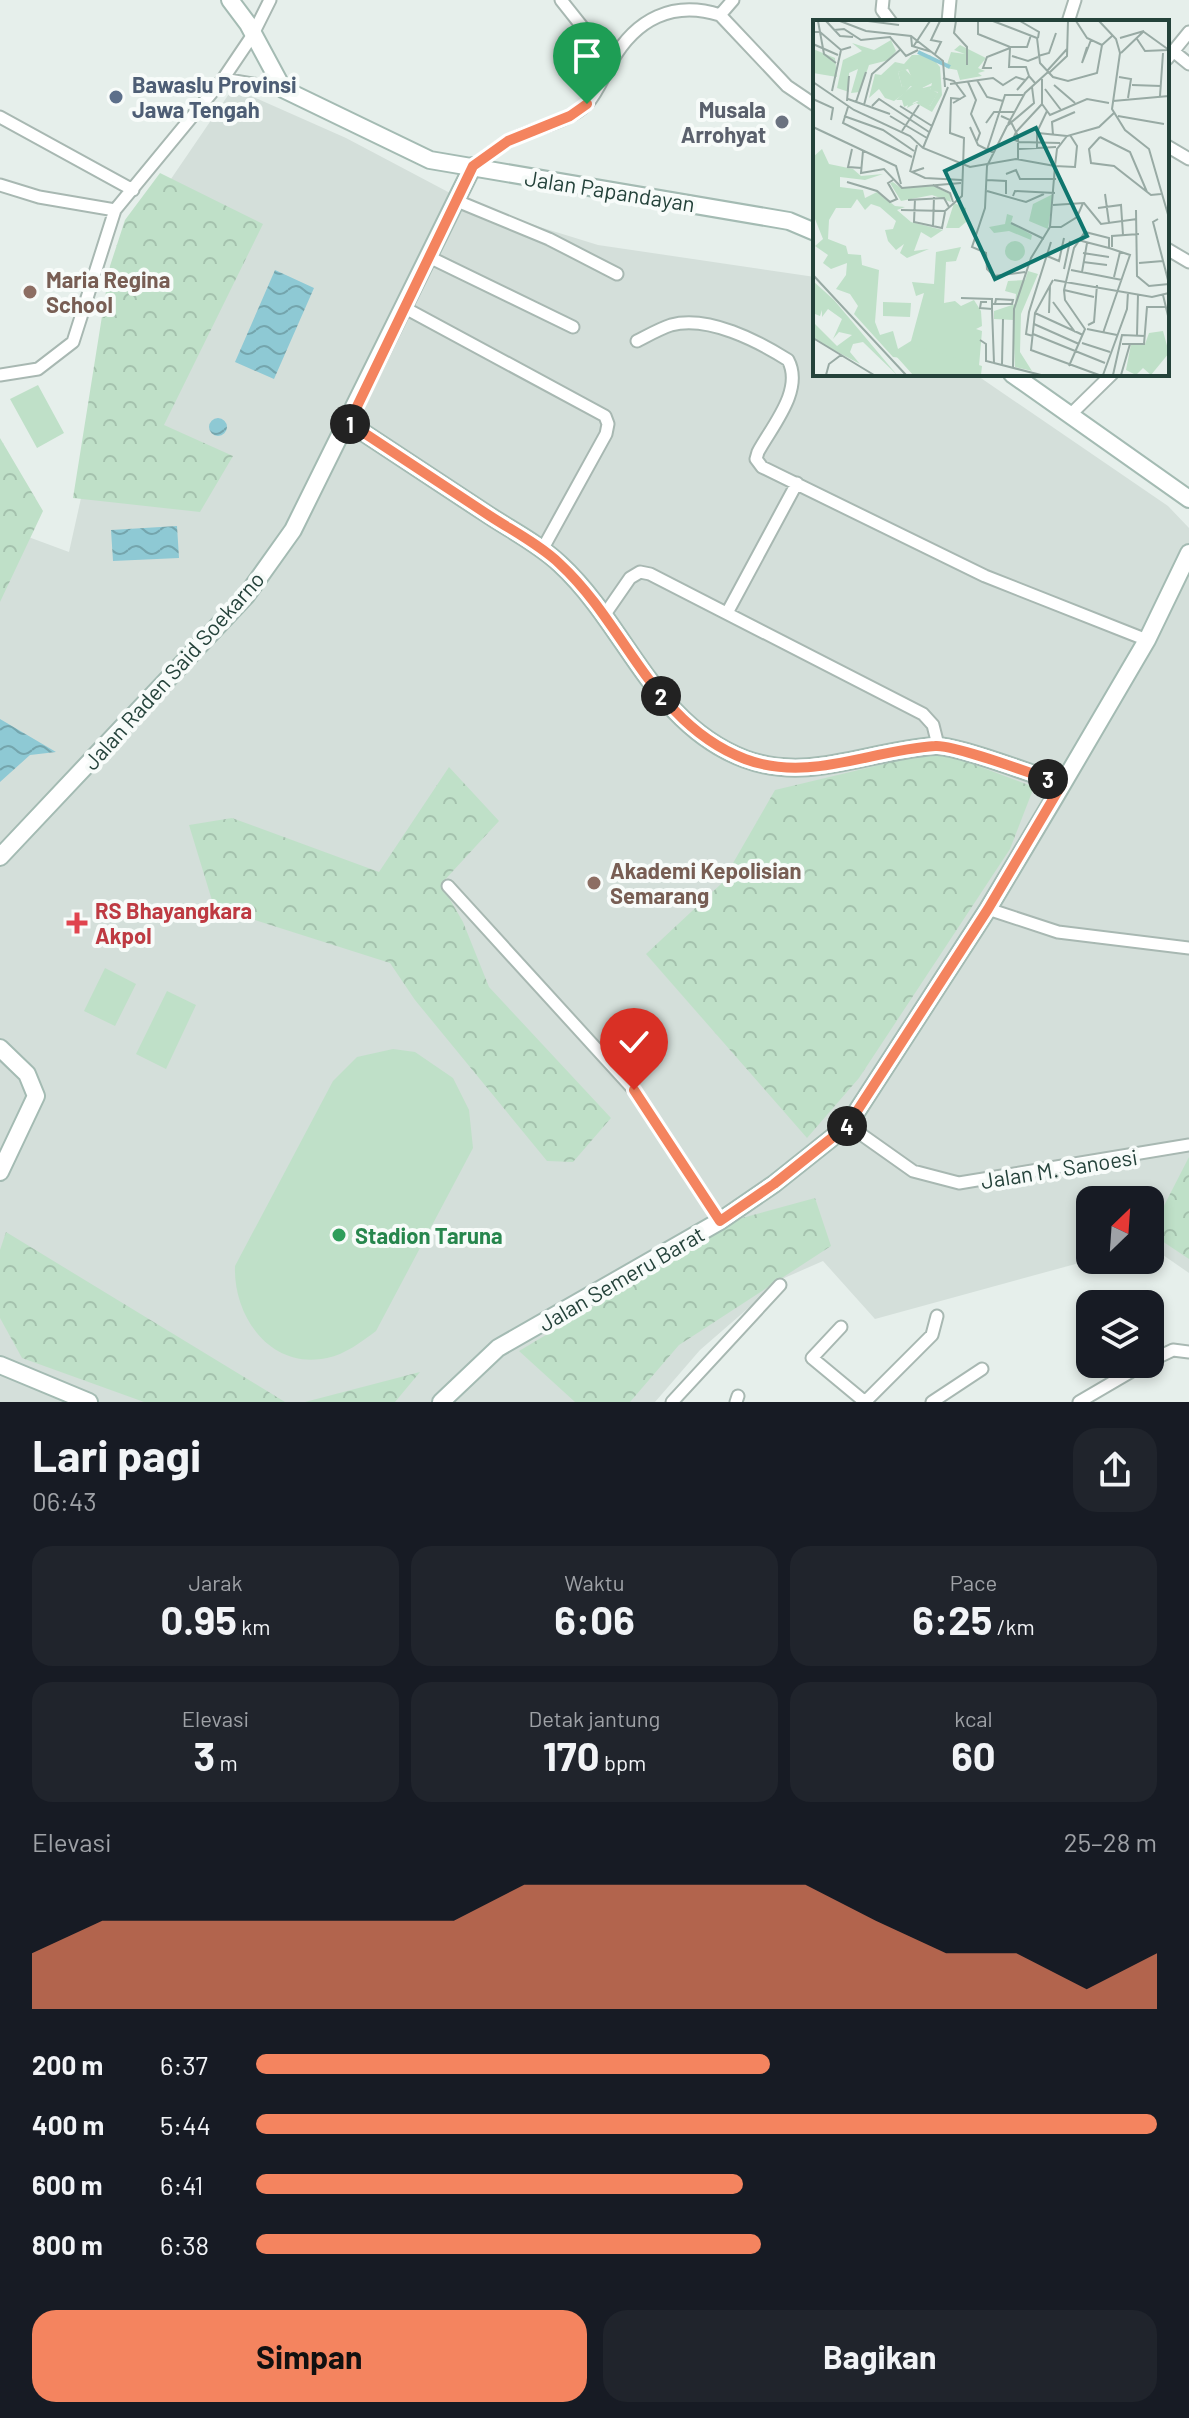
<!DOCTYPE html>
<html lang="id">
<meta charset="utf-8">
<style>
body{margin:0;font-family:Barlow,sans-serif;background:#20242c;color:#f1f3f6;height:100vh;display:flex;flex-direction:column;font-size:30px;white-space:nowrap}
*{box-sizing:border-box;margin:0}
p{font-size:26px;color:#9ea1a6}
.icon{flex:none;width:44px;height:44px;fill:none;stroke:currentColor;stroke-width:2;stroke-linecap:round;stroke-linejoin:round}
.map{position:relative;height:1402px;overflow:hidden}
.side{display:flex;flex-direction:column;background:#171b24;flex:1}
.side>*{flex:none}
.needle{width:52px;rotate:25deg}
.fabs{position:absolute;left:1076px;top:1186px;display:grid;gap:16px}
.fabs a{display:grid;place-items:center;width:88px;height:88px;border-radius:16px;background:#171b24;box-shadow:0 4px 12px #0003;font-size:40px}
.pin{position:absolute;display:grid;place-items:center;width:68px;height:68px;color:#fff;margin:-82px -34px;border-radius:50% 50% 50% 0;rotate:-45deg;box-shadow:0 0 8px #0007}
.pin .icon{rotate:45deg}
.km{position:absolute;width:40px;height:40px;margin:-20px;border-radius:50%;background:#222;color:#fff;font-size:22px;line-height:40px;text-align:center}
.round{display:grid;place-items:center;flex:none;width:84px;height:84px;border-radius:24px;background:#20242c}
.summary{display:flex;align-items:center;justify-content:space-between;height:136px;padding:0 32px}
h1{font-size:44px;font-weight:700;line-height:60px}
.figures{display:grid;grid-template-columns:repeat(3,1fr);gap:12px;height:136px;padding:8px 32px}
.figures div{display:grid;align-content:center;border-radius:20px;background:#20242c;text-align:center}
.figures b{font-size:40px;font-weight:700}
.figures small{font-size:22px;font-weight:400}
.figures p{font-size:22px}
.chart{height:224px;padding:16px 32px}
.chart p{display:flex;justify-content:space-between}
.chart svg{width:100%;height:144px;margin-top:8px;fill:#f4845f;opacity:.7}
.primary-button{display:flex;gap:16px;margin-top:auto;padding:16px 32px}
.primary-button a{flex:1;height:92px;border-radius:24px;background:#f4845f;color:#111;font-size:32px;font-weight:700;line-height:92px;text-align:center}
.primary-button a+a{background:#20242c;color:#f1f3f6}
ul{padding:0 32px;list-style:none;font-size:26px}
li{display:grid;grid-template-columns:128px 96px 1fr;align-items:center;height:60px}
li i{height:20px;border-radius:10px;background:#f4845f}
.map>svg:first-child{display:block}
.built{fill:#d4dfda}
.forest{fill:url(#forest-crowns)}
.pitch{fill:#bfe0c8}
.water{fill:url(#water-waves)}
.lines{fill:none;stroke-linecap:round;stroke-linejoin:round}
.street-casing{stroke:#a8b8b2;stroke-width:15}
.secondary-casing{stroke:#a4bbb3;stroke-width:20}
.street{stroke:#fff;stroke-width:11}
.secondary{stroke:#fff;stroke-width:16}
.route-casing{stroke:#fff;stroke-width:16}
.route{stroke:#f4845f;stroke-width:10}
.service-dot{fill:#5c6f8a;stroke:#f7fbf9;stroke-width:3}
.worship-dot{fill:#6b7280;stroke:#f7fbf9;stroke-width:3}
.education-dot{fill:#8d6e63;stroke:#f7fbf9;stroke-width:3}
.health-dot{fill:#e0444e;stroke:#f7fbf9;stroke-width:3}
.leisure-dot{fill:#2e9e5b;stroke:#f7fbf9;stroke-width:3}
.labels{text-anchor:middle;dominant-baseline:central;stroke-width:8;stroke-linejoin:round;paint-order:stroke}
.service-label{font-size:22px;font-weight:bold;fill:#4e5e75;stroke:#f7fbf9;text-anchor:start}
.worship-label{font-size:22px;font-weight:bold;fill:#5b616d;stroke:#f7fbf9;text-anchor:end}
.street-label{font-size:22px;fill:#24423a;stroke:#f7fbf9}
.education-label{font-size:22px;font-weight:bold;fill:#785e54;stroke:#f7fbf9;text-anchor:start}
.health-label{font-size:22px;font-weight:bold;fill:#be3a42;stroke:#f7fbf9;text-anchor:start}
.leisure-label{font-size:22px;font-weight:bold;fill:#27864d;stroke:#f7fbf9;text-anchor:start}
.inset-river{fill:none;stroke:#8ec9d4;stroke-width:4}
.inset-road{fill:none;stroke:#98aaa4;stroke-width:2}
.view{fill:#0f766e;fill-opacity:0.15;stroke:#0f766e;stroke-width:4}
.inset-edge{fill:none;stroke:#24423a;stroke-width:4}
</style>
<div class="map">
<svg width="1189" height="1402" viewBox="0 0 1189 1402">
<defs>
<pattern id="forest-crowns" width="20" height="18" patternUnits="userSpaceOnUse" patternTransform="scale(2)"><rect width="20" height="18" fill="#bfe0c8"/><path d="M2 6a3 3 0 1 1 6 0M12 15a3 3 0 1 1 6 0" fill="none" stroke="#a4c1ad"/></pattern>
<pattern id="water-waves" width="16" height="10" patternUnits="userSpaceOnUse" patternTransform="scale(2)"><rect width="16" height="10" fill="#8ec9d4"/><path d="M0 5q4-4 8 0t8 0" fill="none" stroke="#74a5ad"/></pattern>
</defs>
<rect width="100%" height="100%" fill="#e6efeb"/>
<path class="built" d="M 233,88 L 346,138 L 467,202 L 543,228 L 598,245 L 815,277 L 815,374 L 975,374 L 1168,506 L 1189,528 L 1189,1273 L 1150,1246 L 1150,1200 L 1090,1200 L 1090,1260 L 875,1319 L 823,1261 L 782,1279 L 700,1350 L 655,1402 L 0,1402 L 0,565 L 23,535 L 69,552 L 143,220 Z"/>
<path class="forest" d="M 160,173 L 263,224 L 164,425 L 233,456 L 200,512 L 73,498 L 110,266 L 125,220 Z
M 0,438 L 43,511 L 0,602 Z
M 938,751 L 1034,787 L 1010,849 L 859,1078 L 807,1138 L 646,954 L 721,884 L 775,790 Z
M 449,767 L 499,821 L 441,884 L 463,922 L 489,987 L 611,1118 L 573,1162 L 547,1161 L 415,1000 L 390,963 L 214,907 L 189,825 L 232,818 L 379,872 Z
M 1189,1157 L 1189,1259 L 1150,1233 Z
M 815,1198 L 831,1246 L 679,1345 L 630,1402 L 575,1402 L 519,1351 L 742,1218 Z
M 6,1232 L 285,1402 L 144,1402 L 22,1358 L 0,1318 L 0,1250 Z
M 420,1372 L 395,1402 L 305,1402 Z"/>
<path class="pitch" d="M 38,385 L 64,433 L 37,448 L 10,399 Z
M 105,968 L 136,984 L 115,1026 L 84,1011 Z
M 167,991 L 196,1005 L 166,1069 L 136,1054 Z
M 393,1049 L 415,1052 L 453,1078 L 469,1110 L 473,1148 L 376,1331 C 361,1342 346,1354 327,1358 C 270,1370 233,1316 235,1266 L 333,1081 L 357,1057 Z"/>
<path class="water" d="M 275,270 L 314,288 L 274,379 L 235,362 Z
M209 427a9 9 0 1 1 18 0a9 9 0 1 1-18 0Z
M 177,526 L 179,558 L 113,561 L 111,530 Z
M 0,719 L 56,752 L 30,755 L 0,782 Z"/>
<g class="lines">
<g class="street-casing">
<path id="street" d="M 561,0 L 611,63
M 883,0 L 882,10 L 891,22
M 720,15 L 787,86 L 815,105
M 720,15 L 733,0
M 948,22 L 950,0
M 1068,22 L 1075,0
M 1173,51 L 1189,64
M 1167,59 L 1189,32
M 223,79 L 283,89
M 0,117 L 133,190
M 1167,146 L 1189,159
M 473,166 C 485,158 496,148 509,141 C 533,127 567,124 587,104 C 598,92 604,75 612,61 C 636,19 673,0 720,15
M 0,185 L 39,197 L 115,210
M 457,201 L 549,239 L 617,274
M 1167,249 L 1189,262
M 429,257 L 573,327
M 405,308 L 605,416 L 608,424 L 606,434 L 542,550
M 637,341 C 647,336 659,329 671,325 C 708,315 758,341 788,360 C 804,390 772,426 758,452 L 756,459 L 762,467 L 985,576 L 1147,640
M 0,375 L 38,369 L 73,342 L 115,210 L 223,79 L 252,36 L 270,0
M 1069,416 L 1112,374
M 727,613 L 797,483
M 603,617 L 630,578 L 640,572 L 650,574 L 923,714 L 933,725 L 938,745
M 448,886 L 634,1090 L 720,1221
M 988,909 L 1058,932 L 1189,948
M 848,1125 L 913,1171 L 959,1183 L 1189,1145
M 841,1327 L 812,1358 L 865,1402
M 1150,1361 L 1173,1350 L 1189,1352
M 672,1402 L 780,1285
M 736,1402 L 738,1396
M 865,1402 L 932,1335 L 937,1316
M 932,1402 L 982,1369
M 1079,1402 L 1144,1364"/>
</g>
<g class="secondary-casing">
<path id="secondary" d="M 230,0 L 248,24 L 283,89 L 430,160 L 789,221 L 815,232
M 1012,374 L 1189,499
M 349,423 C 396,454 443,485 490,516 C 513,531 540,545 560,564 C 627,626 653,724 745,759 C 809,783 870,750 935,746 C 954,744 1038,776 1062,784
M 0,857 L 246,596 L 293,530 L 473,166
M 0,1048 L 27,1074 L 36,1096 L 0,1172
M 0,1365 L 89,1402
M 441,1402 L 498,1348 L 720,1221 L 774,1184 L 848,1125 L 988,909 L 1055,797 L 1147,640 L 1189,553"/>
</g>
<use href="#street" class="street"/>
<use href="#secondary" class="secondary"/>
</g>
<g class="lines">
<g class="route-casing">
<path id="route" d="M 587,104 L 570,116 L 508,141 L 473,166 L 349,423 C 396,454 443,485 490,516 C 513,531 540,545 560,564 C 627,626 653,724 745,759 C 809,783 870,750 935,746 C 954,744 1038,776 1062,784 L 988,909 L 848,1125 L 774,1184 L 720,1221 L 634,1090"/>
</g>
<use href="#route" class="route"/>
</g>
<circle class="service-dot" cx="116" cy="97" r="8"/>
<circle class="worship-dot" cx="782" cy="122" r="8"/>
<g class="education-dot">
<circle cx="30" cy="292" r="8"/>
<circle cx="594" cy="883" r="8"/>
</g>
<path class="health-dot" d="M73 911h8v8h8v8h-8v8h-8v-8h-8v-8h8z"/>
<circle class="leisure-dot" cx="339" cy="1235" r="8"/>
<g class="labels">
<g class="service-label">
<text x="132" y="84">Bawaslu Provinsi<tspan x="132" dy="25">Jawa Tengah</tspan></text>
</g>
<g class="worship-label">
<text x="766" y="109">Musala<tspan x="766" dy="25">Arrohyat</tspan></text>
</g>
<g class="street-label">
<text transform="translate(610 190) rotate(9)">Jalan Papandayan</text>
<text transform="translate(173 670) rotate(-48)">Jalan Raden Said Soekarno</text>
<text transform="translate(1059 1168) rotate(-9)">Jalan M. Sanoesi</text>
<text transform="translate(621 1278) rotate(-30)">Jalan Semeru Barat</text>
</g>
<g class="education-label">
<text x="46" y="279">Maria Regina<tspan x="46" dy="25">School</tspan></text>
<text x="610" y="870">Akademi Kepolisian<tspan x="610" dy="25">Semarang</tspan></text>
</g>
<g class="health-label">
<text x="95" y="910">RS Bhayangkara<tspan x="95" dy="25">Akpol</tspan></text>
</g>
<g class="leisure-label">
<text x="355" y="1235">Stadion Taruna</text>
</g>
</g>
<g transform="translate(813 20)">
<rect width="356" height="356" fill="#e6efeb"/>
<path d="M 78,20 L 83,31 L 76,40 L 56,45 L 47,72 L 38,73 L 45,49 L 36,53 L 36,72 L 24,68 L 30,40 L 49,31 L 39,23 L 61,30 ZM 147,25 L 173,38 L 165,48 L 172,51 L 165,53 L 169,56 L 147,60 L 144,50 L 133,48 L 138,32 L 152,34 L 141,30 ZM 0,29 L 22,38 L 24,57 L 0,53 ZM 92,49 L 110,68 L 122,65 L 117,69 L 125,73 L 117,86 L 104,81 L 91,87 L 89,80 L 83,80 L 99,66 L 89,67 L 85,52 ZM 215,251 L 225,254 L 208,294 L 207,332 L 219,351 L 202,347 L 200,300 L 181,299 L 181,291 L 202,284 L 203,274 L 192,271 L 195,261 L 212,260 ZM 350,311 L 356,333 L 338,355 L 330,348 L 323,355 L 313,350 L 318,324 L 332,324 L 336,313 Z" fill="#bfe0c8"/>
<path d="M 99,35 L 117,35 L 127,47 L 129,75 L 119,92 L 103,83 L 94,88 L 97,79 L 100,84 L 110,79 L 117,86 L 125,72 L 117,71 L 119,63 L 109,68 L 101,63 L 95,49 L 85,52 L 89,67 L 99,64 L 92,73 L 81,81 L 72,78 L 66,69 L 56,78 L 62,54 L 68,55 L 82,42 L 91,44 ZM 9,129 L 16,144 L 40,149 L 48,156 L 70,154 L 52,160 L 27,157 L 27,167 L 50,170 L 52,178 L 64,172 L 82,186 L 92,187 L 84,190 L 98,202 L 130,210 L 118,218 L 108,212 L 101,231 L 116,229 L 94,238 L 87,233 L 91,224 L 83,230 L 75,221 L 72,210 L 80,209 L 83,201 L 67,187 L 58,184 L 52,190 L 44,179 L 38,188 L 23,188 L 16,200 L 15,219 L 33,226 L 35,234 L 48,235 L 49,245 L 66,250 L 62,302 L 67,315 L 80,311 L 85,329 L 98,321 L 111,273 L 103,276 L 99,262 L 121,264 L 123,232 L 148,227 L 143,241 L 133,242 L 131,283 L 142,281 L 148,286 L 161,280 L 168,291 L 169,306 L 163,309 L 169,311 L 166,346 L 80,337 L 41,294 L 45,286 L 37,274 L 23,269 L 33,255 L 34,243 L 18,249 L 10,243 L 15,235 L 2,226 L 10,219 L 0,194 L 0,137 ZM 80,162 L 88,168 L 119,165 L 137,174 L 138,182 L 119,175 L 88,181 L 77,163 ZM 240,174 L 235,209 L 216,201 L 220,184 ZM 141,183 L 153,188 L 153,202 L 146,208 L 133,208 ZM 194,194 L 200,196 L 198,203 L 219,215 L 218,220 L 196,211 L 181,213 L 176,207 L 192,204 ZM 0,261 L 21,280 L 84,355 L 50,322 L 40,324 L 37,332 L 47,344 L 0,319 L 0,302 L 24,326 L 39,315 L 26,312 L 20,319 L 29,299 L 15,289 L 9,297 L 9,290 L 7,296 L 2,294 Z" fill="#bfe0c8"/>
<path d="M192 231a10 10 0 1 1 20 0a10 10 0 1 1-20 0ZM 70,282 L 98,283 L 97,297 L 70,296 ZM 97,324 L 169,346 L 168,355 L 100,355 L 83,336 Z" fill="#bfe0c8"/>
<path class="inset-river" d="M 105,32 L 137,47"/>
<path class="inset-road" d="M 5,1 L 7,12 L 28,30 L 38,27M 13,1 L 27,16 L 40,17M 27,1 L 53,11 L 98,16 L 130,41 L 132,67M 55,1 L 86,5M 143,1 L 141,13 L 154,27 L 154,45M 165,1 L 165,14 L 197,27 L 214,27 L 218,15M 180,1 L 224,18 L 227,43 L 240,57 L 255,61 L 284,53 L 289,25 L 299,16M 207,1 L 226,12 L 225,18M 263,1 L 274,18 L 289,25M 286,1 L 303,19 L 307,33 L 299,89 L 312,110 L 336,129 L 356,198M 21,10 L 31,9 L 48,20 L 77,17 L 93,36 L 105,30M 0,12 L 7,12 L 11,34 L 23,43M 331,12 L 356,30M 98,16 L 99,26 L 119,32M 307,18 L 331,11 L 308,33M 324,19 L 332,31 L 355,30M 0,24 L 25,35M 100,27 L 117,1M 274,27 L 269,43 L 278,20M 197,28 L 196,47 L 213,47 L 216,56M 122,34 L 128,22 L 118,20 L 127,1M 199,36 L 215,41 L 225,37M 225,36 L 236,33 L 243,13M 179,48 L 170,48 L 174,37 L 197,28M 234,51 L 254,29M 236,53 L 254,36 L 255,1M 306,57 L 318,59 L 315,78M 130,58 L 141,61 L 152,76 L 140,83M 164,60 L 174,77 L 190,81M 0,62 L 41,90 L 97,116 L 110,128 L 157,147 L 203,139 L 242,146 L 244,129 L 254,116 L 286,107 L 302,92M 155,62 L 163,80 L 158,94 L 167,113 L 164,121M 137,64 L 180,58 L 190,65 L 203,57 L 212,60M 241,65 L 262,83M 319,65 L 348,66M 232,69 L 248,90M 204,70 L 216,56 L 222,63M 19,71 L 28,30M 347,76 L 350,33M 0,79 L 20,88 L 18,100M 35,79 L 77,94M 34,81 L 36,56M 300,81 L 356,76M 43,82 L 53,52M 229,84 L 237,95 L 274,79 L 296,83M 51,85 L 59,54 L 88,29M 59,86 L 66,79 L 116,112M 87,86 L 119,106M 35,87 L 30,103 L 99,137M 31,96 L 70,110 L 101,131M 77,96 L 114,118M 188,96 L 197,100 L 205,116 L 205,139M 305,96 L 351,104M 173,103 L 181,92 L 201,92M 195,104 L 212,73 L 235,52M 0,107 L 83,146 L 88,164M 157,107 L 165,125 L 181,133M 89,111 L 106,85M 203,112 L 229,84 L 229,59M 203,112 L 200,119 L 206,122 L 247,123M 225,113 L 254,116M 240,115 L 239,102 L 262,92M 287,117 L 276,129 L 278,143 L 301,146 L 338,175 L 348,174M 287,117 L 317,132 L 334,172M 110,128 L 135,67M 224,128 L 224,112 L 234,91M 39,129 L 35,147 L 49,148M 206,129 L 243,127M 174,130 L 192,75 L 210,75M 50,131 L 48,153 L 71,149 L 89,168 L 148,163M 111,148 L 99,152 L 112,158 L 149,160M 97,152 L 104,125M 193,154 L 203,150 L 207,159 L 243,159M 174,160 L 193,161 L 193,174M 34,162 L 64,171 L 77,182 L 84,179 L 75,163 L 80,160M 120,165 L 137,173 L 140,182M 174,171 L 213,182 L 231,174M 292,174 L 296,203M 200,176 L 202,171 L 242,173M 102,179 L 101,202 L 129,208 L 132,192M 95,180 L 131,178 L 136,187M 240,185 L 271,183 L 288,204 L 324,199M 285,188 L 308,185 L 310,215M 88,190 L 132,191 L 149,176 L 151,118 L 137,113 L 138,78 L 148,79M 323,190 L 324,256 L 336,266 L 356,264M 345,199 L 340,202 L 356,264M 198,203 L 231,219M 120,207 L 121,177M 237,207 L 248,207 L 264,197 L 270,183M 265,220 L 296,228M 299,227 L 299,216 L 326,214M 270,233 L 296,237M 234,236 L 246,241 L 251,218M 270,242 L 294,245M 326,243 L 350,241M 251,249 L 257,221M 258,250 L 309,260M 212,252 L 181,256 L 174,249 L 173,233 L 159,227 L 172,188 L 174,146 L 194,106 L 221,83 L 219,67M 269,252 L 274,223M 0,255 L 93,355M 301,257 L 307,232M 240,260 L 222,293 L 218,330 L 286,355M 241,260 L 339,277 L 356,273M 251,270 L 281,277M 350,275 L 356,300M 148,278 L 179,279 L 179,289 L 167,288 L 168,282 L 174,282M 240,282 L 262,312M 179,284 L 199,284 L 200,280 L 183,279 L 182,284M 222,293 L 270,315M 236,293 L 237,265M 221,304 L 266,324M 275,305 L 281,302 L 284,265M 274,309 L 304,315M 220,314 L 292,343M 324,315 L 325,274M 220,316 L 213,314 L 216,292 L 238,222M 0,318 L 61,355M 167,320 L 173,324 L 173,341 L 181,343 L 179,289M 269,323 L 297,332M 309,324 L 331,324 L 334,287 L 353,287M 181,343 L 228,355M 189,344 L 190,299M 256,346 L 272,309 L 252,280 L 251,270 L 261,228 L 272,212 L 296,218 L 296,228 L 317,235 L 290,313M 200,348 L 201,289 L 218,238 L 237,207 L 242,146 L 262,147 L 264,126 L 257,115M 13,355 L 16,344 L 28,335M 290,355 L 314,289 L 315,272M 300,355 L 309,315 L 332,316M 308,355 L 317,324"/>
<path class="view" d="M 223,108 L 274,216 L 182,259 L 132,151 Z"/>
<rect width="356" height="356" class="inset-edge"/>
</g>
</svg>
<div class="fabs">
<a><svg class="needle" viewBox="-14 -14 28 28"><path d="M0-13l5 13h-10z" fill="#e53935"/><path d="M0 13l5-13h-10z" fill="#9ea1a6"/></svg></a>
<a><svg class="icon" aria-label="layers" viewBox="0 0 24 24"><path d="M12 4l9 5-9 5-9-5zM3 14l9 5 9-5"/></svg></a>
</div>
<div class="pin" style="left:587px;top:104px;background:#1e9e55"><svg class="icon" aria-label="arrive" viewBox="0 0 24 24"><path d="M6 21V4h12l-3 4 3 4H6"/></svg></div>
<div class="pin" style="left:634px;top:1090px;background:#d93025"><svg class="icon" aria-label="check" viewBox="0 0 24 24"><path d="M5 12l5 5 9-10"/></svg></div>
<b class="km" style="left:350px;top:424px">1</b>
<b class="km" style="left:661px;top:696px">2</b>
<b class="km" style="left:1048px;top:779px">3</b>
<b class="km" style="left:847px;top:1126px">4</b>
</div>
<section class="side">
<div class="summary"><div><h1>Lari pagi</h1><p>06:43</p></div><a class="round"><svg class="icon" aria-label="share" viewBox="0 0 24 24"><path d="M12 15V3M7 8l5-5 5 5M5 13v7h14v-7"/></svg></a></div>
<div class="figures">
<div><p>Jarak</p><b>0.95<small> km</small></b></div>
<div><p>Waktu</p><b>6:06</b></div>
<div><p>Pace</p><b>6:25<small> /km</small></b></div>
</div>
<div class="figures">
<div><p>Elevasi</p><b>3<small> m</small></b></div>
<div><p>Detak jantung</p><b>170<small> bpm</small></b></div>
<div><p>kcal</p><b>60</b></div>
</div>
<div class="chart"><p><span>Elevasi</span>25–28 m</p>
<svg viewBox="0 0 160 44" preserveAspectRatio="none"><path d="M0 44V27L10 17L20 17L30 17L40 17L50 17L60 17L70 6L80 6L90 6L100 6L110 6L120 17L130 27L140 27L150 38L160 27V44z"/></svg>
</div>
<ul>
<li><b>200 m</b>6:37<i style="width:57%"></i></li>
<li><b>400 m</b>5:44<i style="width:100%"></i></li>
<li><b>600 m</b>6:41<i style="width:54%"></i></li>
<li><b>800 m</b>6:38<i style="width:56%"></i></li>
</ul>
<div class="primary-button"><a>Simpan</a><a>Bagikan</a></div>
</section>
